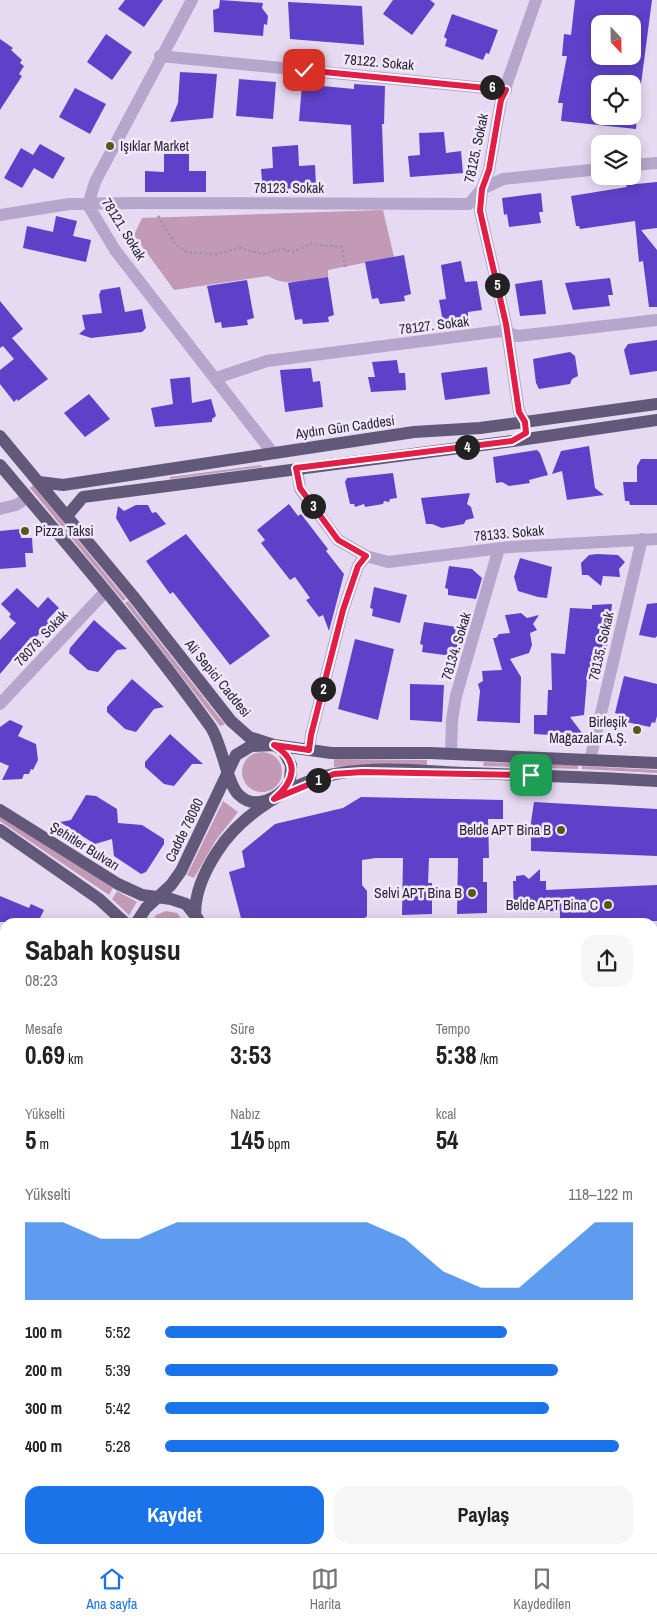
<!DOCTYPE html>
<html lang="tr">
<meta charset="utf-8">
<style>
body{margin:0;font-family:"Archivo Narrow",sans-serif;background:#f6f6f6;color:#222;height:100vh;display:flex;flex-direction:column;font-size:19px;white-space:nowrap}
*{box-sizing:border-box;margin:0}
p{font-size:16px;color:#767676}
.icon{flex:none;width:28px;height:28px;fill:none;stroke:currentColor;stroke-width:2;stroke-linecap:round;stroke-linejoin:round}
.map{position:relative;flex:1;overflow:hidden}
.panel{position:absolute;left:0px;top:918px;width:658px;height:636px;display:flex;flex-direction:column;background:#fff;border-radius:15px 15px 0 0;box-shadow:0 2px 12px #0003}
.panel>*{flex:none}
.needle{width:32px;rotate:158deg}
.controls{position:absolute;left:591px;top:15px;display:grid;gap:10px}
.controls a{display:grid;place-items:center;width:50px;height:50px;border-radius:10px;background:#fff;box-shadow:0 2px 12px #0003;font-size:25px}
.pin{position:absolute;display:grid;place-items:center;width:42px;height:42px;color:#fff;margin:-21px;border-radius:10px;box-shadow:0 2px 8px #0006}
.km{position:absolute;width:25px;height:25px;margin:-12px;border-radius:50%;background:#222;color:#fff;font-size:14px;line-height:25px;text-align:center}
.round{display:grid;place-items:center;flex:none;width:52px;height:52px;border-radius:15px;background:#f6f6f6}
.overview{display:flex;align-items:center;justify-content:space-between;height:85px;padding:0 25px}
h1{font-size:28px;font-weight:700;line-height:38px}
.metrics{display:grid;grid-template-columns:repeat(3,1fr);gap:8px;height:85px;padding:5px 25px}
.metrics div{display:grid;align-content:center}
.metrics b{font-size:25px;font-weight:700}
.metrics small{font-size:14px;font-weight:400}
.metrics p{font-size:14px}
.chart{height:140px;padding:10px 25px}
.chart p{display:flex;justify-content:space-between}
.chart svg{width:100%;height:90px;margin-top:5px;fill:#1a73e8;opacity:.7}
.action{display:flex;gap:10px;margin-top:auto;padding:10px 25px}
.action a{flex:1;height:58px;border-radius:15px;background:#1a73e8;color:#fff;font-size:20px;font-weight:700;line-height:58px;text-align:center}
.action a+a{background:#f6f6f6;color:#222}
ul{padding:0 25px;list-style:none;font-size:16px}
li{display:grid;grid-template-columns:80px 60px 1fr;align-items:center;height:38px}
li i{height:12px;border-radius:6px;background:#1a73e8}
.tabs{display:flex;justify-content:space-around;align-items:center;height:70px;border-top:1px solid #e0e0e0;background:#fff;font-size:14px;color:#767676}
.tabs a{display:grid;justify-items:center;gap:2px}
.tabs .current{color:#1a73e8}
.map>svg:first-child{display:block}
.green{fill:#c29ab6}
.building{fill:#5e41c9;fill-rule:evenodd}
.lines{fill:none;stroke-linecap:round;stroke-linejoin:round}
.path{stroke:#9f90b7;stroke-width:2.5;stroke-dasharray:2.5 2.5;stroke-linecap:butt}
.minor{stroke:#b6a6cb;stroke-width:12}
.major{stroke:#625879;stroke-width:12}
.route-casing{stroke:#fff;stroke-width:10}
.route{stroke:#e11d48;stroke-width:6}
.poi-dot{fill:#57591b;stroke:#f0e7fa;stroke-width:2}
.labels{text-anchor:middle;dominant-baseline:central;stroke-width:5;stroke-linejoin:round;paint-order:stroke}
.street-label{font-size:14px;fill:#2b2736;stroke:#f0e7fa}
.poi-label{font-size:14px;fill:#2b2736;stroke:#f0e7fa;text-anchor:end}
</style>
<div class="map">
<svg width="657" height="1553" viewBox="0 0 657 1553">
<rect width="100%" height="100%" fill="#e6daf2"/>
<path class="green" d="M 383,210 L 394,257 L 328,270 L 328,277 C 306,280 288,288 268,276 L 174,290 L 134,235 L 142,218 Z
M 261,465 L 262,467 L 170,479 L 170,477 Z
M 33,485 L 126,599 L 123,601 L 30,488 Z
M 128,601 L 218,716 L 225,724 L 220,726 L 125,603 Z
M242 772a20 20 0 1 1 40 0a20 20 0 1 1-40 0Z
M 334,759 L 427,760 L 427,765 L 378,764 L 334,767 Z
M 484,762 L 578,765 L 578,769 L 483,766 Z
M 582,766 L 657,770 L 657,773 L 582,769 Z
M 223,801 L 238,812 L 216,840 L 194,878 L 187,875 Z
M 0,816 L 113,888 L 109,895 L 0,821 Z
M 117,891 L 137,902 L 129,915 L 112,899 Z
M 166,911 L 177,913 L 184,922 L 152,922 L 156,915 Z"/>
<path class="building" d="M 125,0 L 163,0 L 144,27 L 118,9 Z
M 220,0 L 263,3 L 262,8 L 268,16 L 267,25 L 264,24 L 263,36 L 214,32 L 213,10 L 219,8 Z
M 393,0 L 430,0 L 435,4 L 412,35 L 383,14 Z
M 575,0 L 652,0 L 641,84 L 600,84 L 600,116 L 637,116 L 636,129 L 561,121 L 563,103 L 558,103 L 567,56 L 562,56 L 564,34 L 571,35 ZM 600,24 L 632,24 L 632,56 L 600,56 Z
M 288,2 L 362,6 L 364,45 L 290,39 Z
M 452,14 L 498,30 L 489,54 L 486,53 L 483,60 L 445,46 L 447,39 L 444,37 Z
M 106,34 L 132,52 L 112,80 L 87,62 Z
M 0,39 L 13,48 L 11,50 L 22,60 L 20,63 L 24,66 L 19,74 L 22,76 L 0,110 Z
M 180,72 L 217,74 L 213,118 L 170,122 L 178,103 Z
M 239,79 L 276,82 L 273,119 L 236,116 Z
M 302,84 L 354,89 L 354,84 L 385,86 L 384,124 L 382,124 L 384,182 L 353,184 L 351,125 L 299,121 Z
M 75,88 L 106,104 L 90,134 L 59,117 Z
M 444,132 L 446,153 L 461,151 L 463,173 L 410,177 L 408,156 L 420,155 L 419,133 Z
M 40,144 L 65,158 L 53,179 L 34,168 L 22,188 L 4,178 L 21,148 L 33,155 Z
M 298,145 L 299,166 L 315,165 L 316,186 L 263,191 L 261,169 L 273,168 L 272,147 Z
M 164,154 L 189,154 L 189,171 L 206,171 L 206,192 L 145,192 L 145,171 L 164,172 Z
M 657,182 L 657,228 L 641,230 L 657,250 L 657,307 L 649,307 L 643,261 L 639,262 L 635,221 L 580,229 L 579,226 L 576,226 L 571,196 L 627,187 L 626,185 Z
M 541,193 L 543,212 L 539,212 L 541,223 L 509,227 L 507,214 L 504,215 L 502,198 Z
M 56,216 L 77,221 L 73,236 L 91,240 L 86,262 L 23,248 L 27,226 L 53,232 Z
M 404,255 L 411,294 L 404,296 L 405,301 L 380,304 L 378,298 L 372,299 L 365,262 Z
M 461,261 L 465,282 L 477,281 L 482,310 L 468,312 L 468,318 L 443,322 L 439,300 L 446,299 L 441,265 Z
M 328,277 L 334,315 L 328,317 L 329,322 L 303,324 L 302,319 L 295,320 L 288,283 Z
M 610,278 L 613,295 L 608,295 L 610,306 L 573,310 L 565,283 Z
M 247,280 L 254,318 L 247,320 L 248,325 L 222,328 L 221,322 L 215,323 L 207,286 Z
M 542,280 L 546,314 L 520,316 L 515,284 Z
M 120,287 L 125,312 L 142,309 L 146,328 L 142,332 L 91,338 L 79,334 L 85,329 L 82,315 L 102,313 L 99,295 L 101,290 Z
M 0,301 L 23,329 L 12,338 L 48,379 L 18,401 L 17,399 L 14,402 L 0,384 L 0,370 L 14,359 L 3,346 L 0,348 Z
M 657,340 L 657,371 L 630,375 L 624,350 L 628,344 Z
M 570,352 L 575,356 L 578,376 L 572,379 L 570,384 L 539,389 L 536,383 L 533,359 Z
M 397,360 L 399,373 L 405,373 L 406,390 L 371,392 L 368,377 L 375,377 L 372,362 Z
M 487,367 L 490,394 L 445,400 L 441,373 Z
M 311,368 L 313,382 L 320,381 L 323,407 L 285,412 L 280,370 Z
M 190,377 L 192,403 L 211,399 L 216,416 L 212,419 L 212,422 L 155,427 L 151,408 L 173,404 L 170,379 Z
M 89,394 L 110,419 L 85,437 L 64,413 Z
M 589,446 L 595,488 L 604,495 L 567,500 L 562,471 L 552,474 L 561,451 Z
M 537,450 L 540,453 L 548,475 L 529,480 L 530,483 L 509,486 L 502,482 L 496,483 L 493,457 Z
M 641,459 L 657,459 L 657,505 L 630,505 L 629,501 L 625,501 L 623,482 L 637,482 L 637,466 Z
M 393,473 L 397,498 L 390,499 L 389,502 L 384,501 L 383,504 L 365,507 L 364,504 L 355,507 L 354,504 L 350,504 L 345,482 L 347,478 Z
M 470,493 L 467,504 L 471,507 L 474,518 L 466,520 L 464,524 L 442,528 L 432,524 L 426,524 L 421,498 Z
M 289,504 L 298,516 L 301,514 L 328,549 L 326,551 L 344,574 L 329,631 L 323,615 L 319,617 L 306,600 L 310,598 L 295,577 L 290,580 L 261,543 L 265,540 L 257,530 Z
M 136,505 L 148,505 L 152,513 L 156,512 L 166,524 L 130,542 L 116,518 L 118,506 L 124,511 Z
M 20,529 L 21,538 L 32,538 L 33,553 L 25,553 L 26,567 L 0,569 L 0,531 Z
M 186,534 L 270,636 L 230,665 L 173,592 L 170,594 L 146,561 Z
M 597,554 L 618,555 L 625,562 L 619,569 L 620,577 L 603,576 L 601,586 L 588,575 L 582,575 L 581,563 L 589,555 Z
M 520,558 L 552,567 L 547,598 L 538,597 L 518,591 L 514,577 Z
M 449,566 L 472,569 L 482,578 L 476,599 L 448,595 L 448,589 L 445,588 Z
M 374,587 L 407,595 L 400,623 L 372,616 L 373,609 L 370,608 Z
M 17,588 L 38,608 L 48,597 L 59,608 L 49,618 L 52,621 L 33,640 L 31,637 L 0,674 L 0,640 L 16,623 L 9,617 L 11,614 L 1,604 Z
M 657,603 L 657,636 L 655,638 L 639,635 L 647,604 Z
M 612,604 L 607,648 L 595,648 L 595,658 L 592,658 L 592,678 L 587,679 L 584,715 L 570,717 L 585,737 L 534,734 L 534,715 L 547,715 L 548,690 L 552,690 L 551,653 L 565,654 L 570,608 L 592,609 L 592,605 Z
M 521,613 L 527,618 L 539,615 L 533,624 L 537,630 L 530,633 L 532,645 L 529,653 L 510,659 L 521,677 L 520,723 L 477,721 L 480,691 L 478,684 L 483,681 L 482,671 L 502,670 L 493,638 L 496,638 L 499,634 L 510,633 L 505,615 Z
M 94,620 L 127,649 L 117,650 L 98,672 L 88,670 L 69,653 L 70,648 Z
M 424,622 L 463,628 L 455,653 L 452,656 L 422,652 L 423,645 L 420,644 Z
M 355,639 L 394,649 L 378,720 L 338,709 Z
M 624,676 L 657,684 L 657,716 L 655,723 L 652,722 L 650,727 L 617,720 L 618,714 L 615,713 Z
M 132,679 L 164,707 L 154,709 L 136,732 L 125,729 L 107,712 L 107,707 Z
M 410,684 L 444,685 L 442,722 L 410,720 Z
M 10,720 L 23,726 L 18,736 L 36,744 L 38,760 L 33,770 L 31,769 L 29,774 L 24,774 L 22,779 L 2,780 L 9,766 L 0,762 L 0,727 Z
M 170,734 L 203,764 L 192,764 L 174,786 L 164,784 L 145,767 L 145,762 Z
M 86,795 L 96,796 L 117,809 L 118,823 L 142,825 L 164,839 L 164,844 L 146,872 L 141,874 L 114,856 L 112,839 L 95,844 L 60,822 L 71,820 Z
M 361,797 L 503,800 L 503,819 L 488,819 L 489,858 L 483,858 L 483,882 L 487,882 L 487,913 L 457,914 L 458,858 L 429,858 L 428,883 L 432,883 L 432,914 L 402,915 L 403,858 L 376,858 L 362,860 L 362,885 L 367,891 L 367,916 L 360,922 L 242,922 L 229,872 L 245,867 L 242,851 L 275,824 L 343,808 Z
M 534,802 L 657,809 L 657,856 L 531,851 L 531,822 Z
M 540,869 L 540,881 L 546,881 L 546,890 L 657,885 L 657,921 L 560,922 L 560,911 L 514,912 L 513,881 L 516,881 L 516,876 L 524,875 L 529,879 Z
M 0,896 L 29,908 L 31,904 L 44,910 L 38,922 L 0,922 Z"/>
<g class="lines">
<path class="path" d="M 158,216 L 175,244 L 186,252 L 217,254 L 239,248 L 263,254 L 283,249 L 293,252 L 310,244 L 342,247 L 345,267"/>
<path class="minor" d="M 192,0 L 95,182 L 88,205 L 115,250 L 272,452
M 160,56 L 506,90
M 632,165 L 657,163
M 0,215 L 69,204 L 133,203 L 469,204 L 482,189 L 503,179 L 600,169
M 216,378 L 267,361 L 501,331 L 518,336 L 657,320
M 525,422 L 519,412 L 506,324 L 480,211 L 482,189 L 489,170 L 501,100 L 536,0
M 297,469 L 300,489 L 338,540 L 366,556 L 358,566 L 343,610 L 311,735 L 309,750
M 0,509 L 16,505 L 27,498
M 366,556 L 388,562 L 510,547 L 657,539
M 0,704 L 105,592
M 451,754 L 452,720 L 456,696 L 499,548
M 590,760 L 642,539
M 652,939 L 657,939
M 652,1021 L 657,1021
M 0,1048 L 5,1052
M 0,1356 L 5,1355
M 652,1435 L 657,1432
M 121,1549 L 122,1553
M 289,1549 L 290,1553
M 567,1549 L 570,1553
M 527,1553 L 537,1549"/>
<path class="major" d="M 0,436 L 133,596 L 231,721 L 249,737 L 274,745 L 331,753 L 430,753 L 657,763
M 0,465 C 72,550 145,635 210,726 C 222,742 227,785 239,795 C 256,811 279,798 290,782 L 291,765 L 283,750 L 274,745 L 251,746 L 236,755 L 181,871 L 171,885 L 146,908 L 137,922
M 39,482 L 63,485 L 414,432 L 480,428 L 657,404
M 67,516 L 83,497 L 513,441 L 657,420
M 0,810 L 118,884 L 142,895 L 171,899 L 186,904 L 198,919
M 0,830 L 99,899 L 124,922
M 196,922 C 192,897 204,872 217,852 C 240,815 292,782 335,774 C 376,766 422,771 464,773 C 528,775 593,777 657,781
M 652,1124 L 657,1119
M 652,1258 L 657,1262
M 652,1279 L 657,1283"/>
</g>
<g class="lines">
<g class="route-casing">
<path id="route" d="M 304,70 L 506,90 L 501,100 L 489,170 L 482,189 L 480,211 L 506,324 L 519,412 L 525,422 L 526,433 L 512,441 L 296,468 L 300,488 L 338,540 L 366,556 L 358,566 L 343,610 L 311,735 L 309,750 L 274,745 C 300,761 295,781 274,799 L 334,774 L 362,772 L 531,775"/>
</g>
<use href="#route" class="route"/>
</g>
<g class="poi-dot">
<circle cx="110" cy="146" r="5"/>
<circle cx="25" cy="531" r="5"/>
<circle cx="637" cy="730" r="5"/>
<circle cx="561" cy="830" r="5"/>
<circle cx="472" cy="893" r="5"/>
<circle cx="608" cy="905" r="5"/>
</g>
<g class="labels">
<g class="street-label">
<text transform="translate(379 62) rotate(5)">78122. Sokak</text>
<text transform="translate(476 148) rotate(-78)">78125. Sokak</text>
<text x="289" y="188">78123. Sokak</text>
<text transform="translate(124 229) rotate(58)">78121. Sokak</text>
<text transform="translate(434 325) rotate(-7)">78127. Sokak</text>
<text transform="translate(345 427) rotate(-8)">Aydın Gün Caddesi</text>
<text transform="translate(509 533) rotate(-5)">78133. Sokak</text>
<text transform="translate(41 638) rotate(-47)">78079. Sokak</text>
<text transform="translate(456 646) rotate(-73)">78134. Sokak</text>
<text transform="translate(601 646) rotate(-77)">78135. Sokak</text>
<text transform="translate(218 678) rotate(51)">Ali Sepici Caddesi</text>
<text transform="translate(184 830) rotate(-64)">Cadde 78080</text>
<text transform="translate(85 846) rotate(32)">Şehitler Bulvarı</text>
</g>
<g class="poi-label">
<text x="120" y="146" text-anchor="start">Işıklar Market</text>
<text x="35" y="531" text-anchor="start">Pizza Taksi</text>
<text x="627" y="722">Birleşik<tspan x="627" dy="16">Mağazalar A.Ş.</tspan></text>
<text x="551" y="830">Belde APT Bina B</text>
<text x="462" y="893">Selvi APT Bina B</text>
<text x="598" y="905">Belde APT Bina C</text>
</g>
</g>
</svg>
<div class="controls">
<a><svg class="needle" viewBox="-14 -14 28 28"><path d="M0-13l5 13h-10z" fill="#e53935"/><path d="M0 13l5-13h-10z" fill="#767676"/></svg></a>
<a><svg class="icon" aria-label="locate" viewBox="0 0 24 24"><circle cx="12" cy="12" r="6"/><path d="M12 2v4M12 18v4M2 12h4M18 12h4"/></svg></a>
<a><svg class="icon" aria-label="layers" viewBox="0 0 24 24"><path d="M12 4l9 5-9 5-9-5zM3 14l9 5 9-5"/></svg></a>
</div>
<div class="pin" style="left:531px;top:775px;background:#1e9e55"><svg class="icon" aria-label="arrive" viewBox="0 0 24 24"><path d="M6 21V4h12l-3 4 3 4H6"/></svg></div>
<div class="pin" style="left:304px;top:70px;background:#d93025"><svg class="icon" aria-label="check" viewBox="0 0 24 24"><path d="M5 12l5 5 9-10"/></svg></div>
<b class="km" style="left:318px;top:780px">1</b>
<b class="km" style="left:323px;top:689px">2</b>
<b class="km" style="left:313px;top:506px">3</b>
<b class="km" style="left:467px;top:447px">4</b>
<b class="km" style="left:497px;top:285px">5</b>
<b class="km" style="left:492px;top:87px">6</b>
<section class="panel">
<div class="overview"><div><h1>Sabah koşusu</h1><p>08:23</p></div><a class="round"><svg class="icon" aria-label="share" viewBox="0 0 24 24"><path d="M12 15V3M7 8l5-5 5 5M5 13v7h14v-7"/></svg></a></div>
<div class="metrics">
<div><p>Mesafe</p><b>0.69<small> km</small></b></div>
<div><p>Süre</p><b>3:53</b></div>
<div><p>Tempo</p><b>5:38<small> /km</small></b></div>
</div>
<div class="metrics">
<div><p>Yükselti</p><b>5<small> m</small></b></div>
<div><p>Nabız</p><b>145<small> bpm</small></b></div>
<div><p>kcal</p><b>54</b></div>
</div>
<div class="chart"><p><span>Yükselti</span>118–122 m</p>
<svg viewBox="0 0 160 44" preserveAspectRatio="none"><path d="M0 44V6L10 6L20 14L30 14L40 6L50 6L60 6L70 6L80 6L90 6L100 14L110 30L120 38L130 38L140 22L150 6L160 6V44z"/></svg>
</div>
<ul>
<li><b>100 m</b>5:52<i style="width:73%"></i></li>
<li><b>200 m</b>5:39<i style="width:84%"></i></li>
<li><b>300 m</b>5:42<i style="width:82%"></i></li>
<li><b>400 m</b>5:28<i style="width:97%"></i></li>
</ul>
<div class="action"><a>Kaydet</a><a>Paylaş</a></div>
</section>
</div>
<nav class="tabs">
<a class="current"><svg class="icon" aria-label="home" viewBox="0 0 24 24"><path d="M3 11l9-7 9 7M6 9v11h12V9"/></svg>Ana sayfa</a>
<a><svg class="icon" aria-label="map" viewBox="0 0 24 24"><path d="M3 6l6-2 6 2 6-2v14l-6 2-6-2-6 2zM9 4v14M15 6v14"/></svg>Harita</a>
<a><svg class="icon" aria-label="saved" viewBox="0 0 24 24"><path d="M7 4h10v16l-5-4-5 4z"/></svg>Kaydedilen</a>
</nav>
